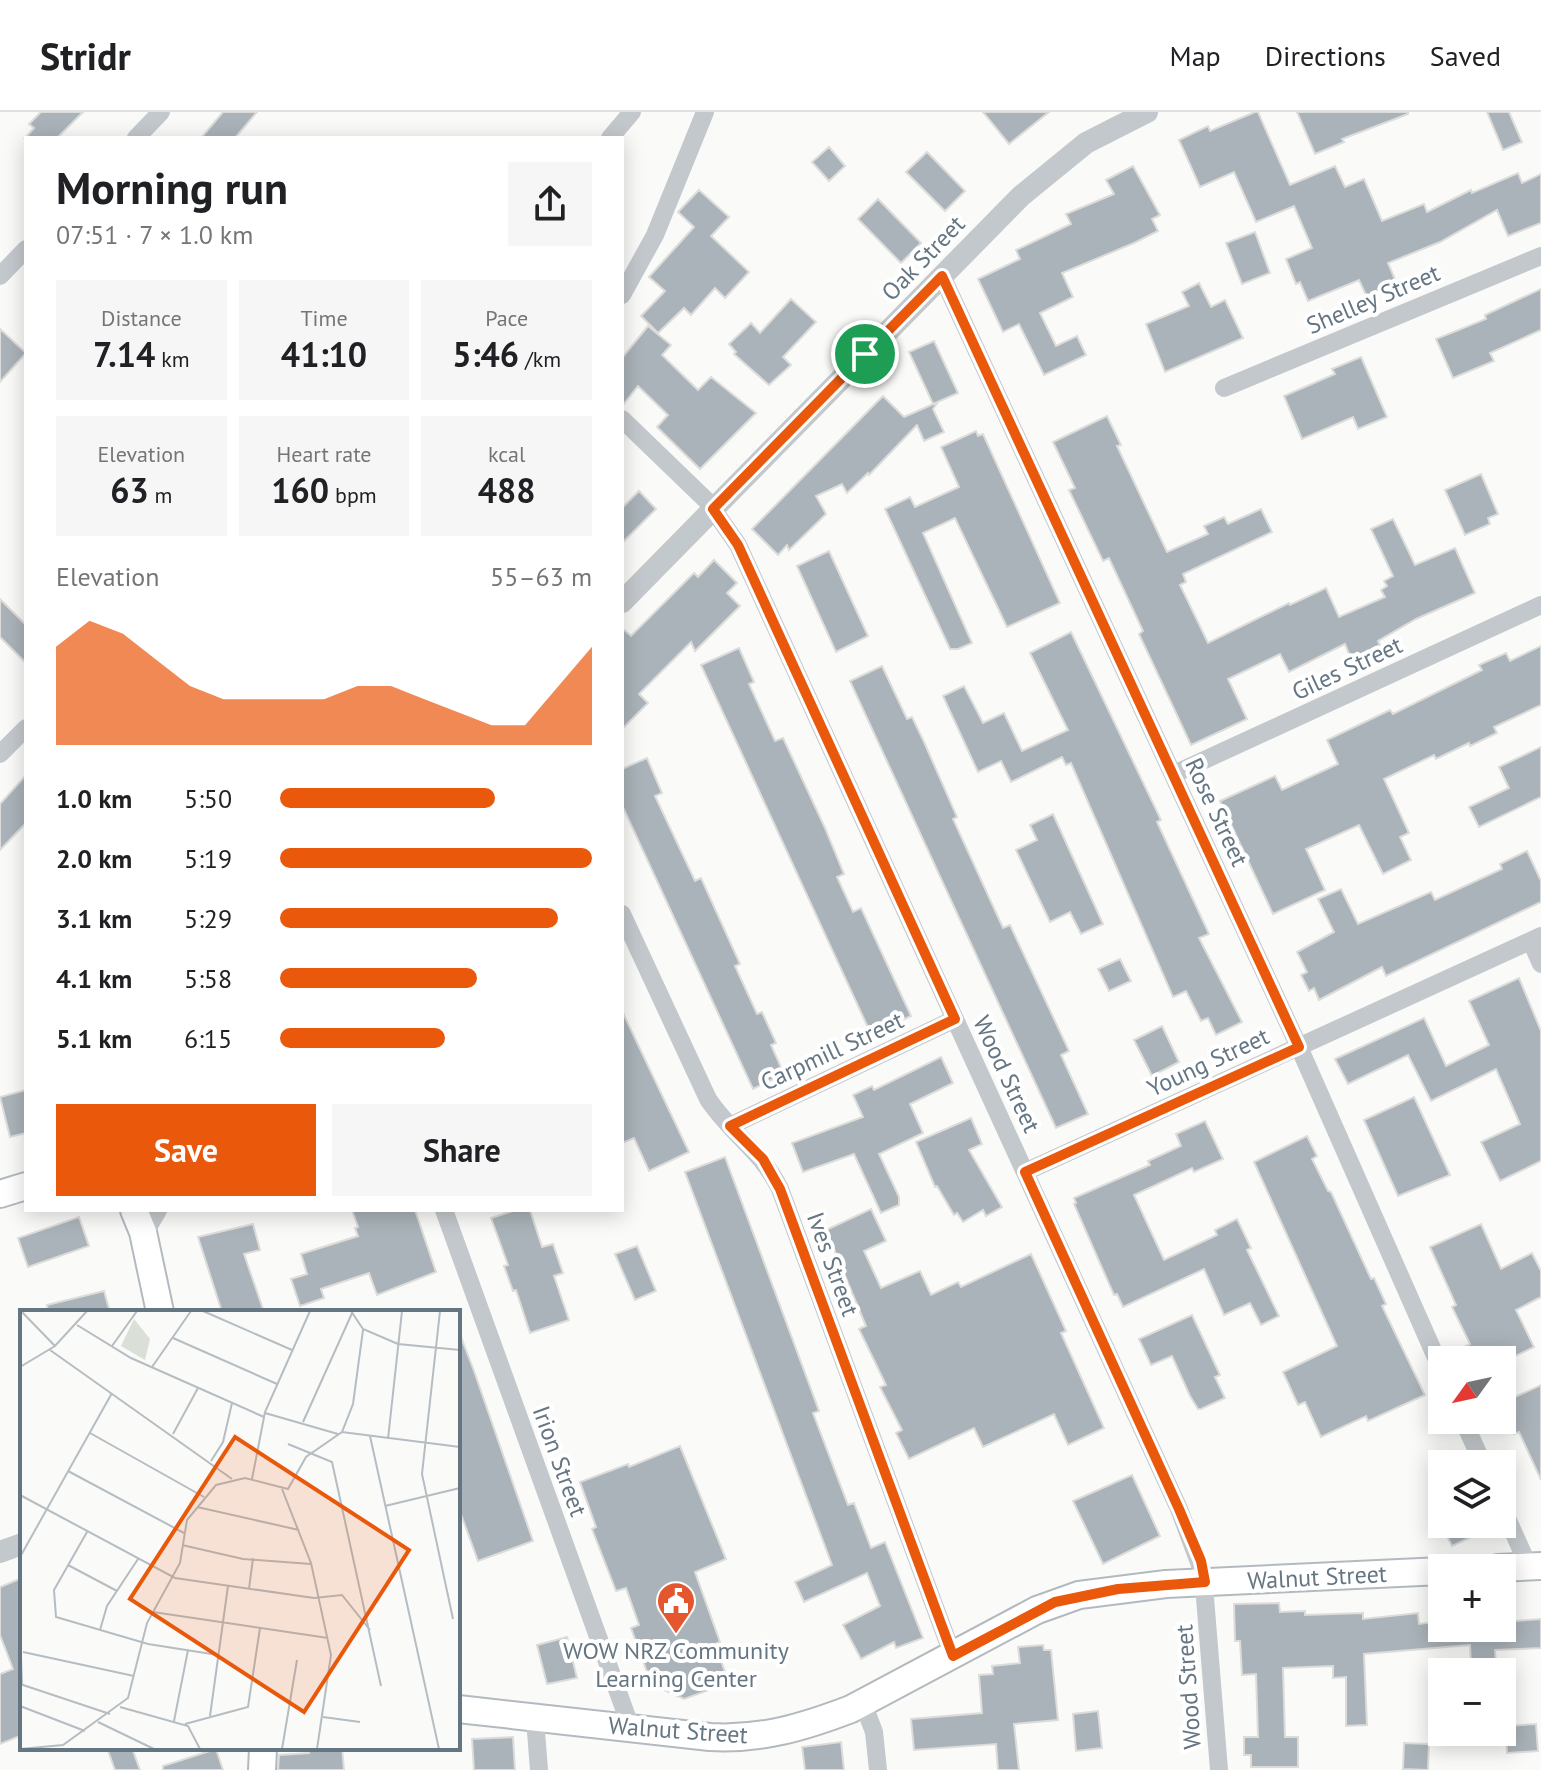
<!DOCTYPE html>
<meta charset="utf-8">
<style>
body{margin:0;font-family:"PT Sans",sans-serif;background:#f6f6f6;color:#202124;height:100vh;display:flex;flex-direction:column;font-size:30px;white-space:nowrap}
*{box-sizing:border-box;margin:0}
p{font-size:26px;color:#757577}
.icon{flex:none;width:44px;height:44px;fill:none;stroke:currentColor;stroke-width:2;stroke-linecap:round;stroke-linejoin:round}
.map{position:relative;flex:1;overflow:hidden}
.side{position:absolute;left:24px;top:24px;width:600px;height:1076px;display:flex;flex-direction:column;background:#fff;border-radius:0px;box-shadow:0 4px 20px #0003}
.side>*{flex:none}
.needle{width:52px;rotate:237deg}
.tools{position:absolute;left:1428px;top:1234px;display:grid;gap:16px}
.tools a{display:grid;place-items:center;width:88px;height:88px;border-radius:0px;background:#fff;box-shadow:0 4px 20px #0003;font-size:40px}
.pin{position:absolute;display:grid;place-items:center;width:68px;height:68px;color:#fff;margin:-34px;border:4px solid #fff;border-radius:50%;box-shadow:0 2px 8px #0007}
.round{display:grid;place-items:center;flex:none;width:84px;height:84px;border-radius:0px;background:#f6f6f6}
.headline{display:flex;align-items:center;justify-content:space-between;height:136px;padding:0 32px}
h1{font-size:44px;font-weight:600;line-height:60px}
.metrics{display:grid;grid-template-columns:repeat(3,1fr);gap:12px;height:136px;padding:8px 32px}
.metrics div{display:grid;align-content:center;border-radius:0px;background:#f6f6f6;text-align:center}
.metrics b{font-size:34px;font-weight:600}
.metrics small{font-size:22px;font-weight:400}
.metrics p{font-size:22px}
.chart{height:224px;padding:16px 32px}
.chart p{display:flex;justify-content:space-between}
.chart svg{width:100%;height:144px;margin-top:8px;fill:#ea580c;opacity:.7}
.cta{display:flex;gap:16px;margin-top:auto;padding:16px 32px}
.cta a{flex:1;height:92px;border-radius:0px;background:#ea580c;color:#fff;font-size:32px;font-weight:600;line-height:92px;text-align:center}
.cta a+a{background:#f6f6f6;color:#202124}
ul{padding:0 32px;list-style:none;font-size:26px}
li{display:grid;grid-template-columns:128px 96px 1fr;align-items:center;height:60px}
li i{height:20px;border-radius:10px;background:#ea580c}
header{display:flex;align-items:center;gap:48px;box-sizing:border-box;height:112px;padding:0 40px;background:#fff;border-bottom:2px solid #e0e0e0}
header strong{font-size:38px}
nav{display:flex;gap:44px;margin-inline-start:auto;font-size:28px}
.map>svg:first-child{display:block}
.building{fill:#aab3b9;stroke:#dcdcda;stroke-width:2}
.lines{fill:none;stroke-linecap:round;stroke-linejoin:round}
.secondary-casing{stroke:#b3babf;stroke-width:30}
.minor{stroke:#c3c8cc;stroke-width:18}
.tertiary{stroke:#c3c8cc;stroke-width:22}
.secondary{stroke:#fff;stroke-width:26}
.route-casing{stroke:#fff;stroke-width:16}
.route{stroke:#ea580c;stroke-width:10}
.labels{text-anchor:middle;dominant-baseline:central;stroke-width:8;stroke-linejoin:round;paint-order:stroke}
.street-label{font-size:24px;fill:#657683;stroke:#fff}
.poi-label{font-size:24px;fill:#657683;stroke:#fff}
.inset-road{fill:none;stroke:#b5bdc2;stroke-width:2}
.view{fill:#e8590c;fill-opacity:0.15;stroke:#e8590c;stroke-width:4}
.inset-edge{fill:none;stroke:#657683;stroke-width:4}
</style>
<header>
<strong>Stridr</strong>
<nav><a>Map</a><a>Directions</a><a>Saved</a></nav>
</header>
<div class="map">
<svg width="1541" height="1658" viewBox="0 0 1541 1658">
<rect width="100%" height="100%" fill="#fafaf8"/>
<path class="building" d="M 41,0 L 83,0 L 57,26 L 25,26 L 34,16 L 29,12 Z
M 223,0 L 257,0 L 235,26 L 201,26 Z
M 983,0 L 1049,0 L 1009,32 Z
M 1255,0 L 1258,0 L 1290,73 L 1335,54 L 1345,75 L 1364,67 L 1382,109 L 1424,92 L 1427,100 L 1471,78 L 1472,81 L 1518,61 L 1522,71 L 1541,62 L 1541,111 L 1508,124 L 1497,98 L 1440,130 L 1388,151 L 1397,172 L 1367,185 L 1359,168 L 1308,189 L 1300,170 L 1296,172 L 1286,147 L 1312,136 L 1294,94 L 1256,110 L 1234,60 L 1200,75 L 1179,28 L 1208,14 L 1210,19 Z
M 1297,0 L 1408,0 L 1408,2 L 1342,27 L 1344,30 L 1315,42 Z
M 1487,0 L 1509,0 L 1522,30 L 1503,38 Z
M 829,35 L 845,54 L 829,69 L 812,50 Z
M 927,40 L 965,79 L 945,99 L 906,60 Z
M 1133,54 L 1160,103 L 1152,107 L 1158,119 L 1134,131 L 1062,161 L 1073,185 L 1040,201 L 1056,234 L 1077,224 L 1086,243 L 1044,263 L 1019,212 L 1003,220 L 978,167 L 1020,147 L 1016,138 L 1071,112 L 1066,102 L 1114,82 L 1106,68 Z
M 699,78 L 729,105 L 711,124 L 749,160 L 725,186 L 715,176 L 691,203 L 684,196 L 658,221 L 641,204 L 665,179 L 649,165 L 694,115 L 678,100 Z
M 878,87 L 921,131 L 901,151 L 858,107 Z
M 1255,120 L 1270,161 L 1242,172 L 1226,131 Z
M 1199,171 L 1211,195 L 1225,188 L 1243,226 L 1165,260 L 1146,212 L 1189,194 L 1182,180 Z
M 1541,177 L 1541,218 L 1490,241 L 1494,249 L 1453,266 L 1436,227 L 1486,207 L 1485,203 Z
M 791,187 L 816,210 L 783,245 L 791,253 L 769,273 L 734,242 L 736,240 L 729,232 L 751,211 L 760,221 Z
M 648,214 L 671,233 L 662,243 L 698,278 L 711,265 L 756,301 L 700,357 L 657,315 L 668,303 L 638,274 L 622,294 L 622,246 Z
M 0,217 L 26,241 L 0,270 Z
M 934,229 L 958,281 L 933,292 L 909,240 Z
M 1361,245 L 1387,305 L 1358,317 L 1353,305 L 1302,327 L 1284,284 L 1335,262 L 1332,257 Z
M 883,284 L 904,305 L 938,290 L 933,297 L 944,320 L 924,329 L 917,313 L 869,363 L 868,361 L 847,381 L 842,372 L 816,384 L 826,402 L 789,438 L 787,433 L 778,443 L 752,417 Z
M 1107,304 L 1121,333 L 1117,334 L 1167,440 L 1208,422 L 1204,414 L 1224,405 L 1228,412 L 1261,397 L 1272,420 L 1183,462 L 1186,470 L 1180,473 L 1208,531 L 1289,491 L 1290,493 L 1326,476 L 1339,505 L 1385,485 L 1381,478 L 1387,474 L 1384,469 L 1393,464 L 1371,417 L 1393,407 L 1415,453 L 1455,436 L 1475,481 L 1416,507 L 1378,529 L 1380,533 L 1351,547 L 1345,532 L 1289,560 L 1280,542 L 1228,567 L 1247,607 L 1191,633 L 1139,522 L 1143,519 L 1109,446 L 1103,449 L 1069,378 L 1075,376 L 1053,330 Z
M 976,319 L 978,324 L 983,322 L 1060,491 L 1007,515 L 955,406 L 923,421 L 972,531 L 958,537 L 950,537 L 885,397 L 910,385 L 915,395 L 959,375 L 941,335 Z
M 1481,362 L 1498,402 L 1488,406 L 1490,412 L 1465,423 L 1445,378 Z
M 639,379 L 656,397 L 622,431 L 622,396 Z
M 829,439 L 868,524 L 836,540 L 797,454 Z
M 714,448 L 737,471 L 727,481 L 740,494 L 695,539 L 691,530 L 639,582 L 648,591 L 622,617 L 622,516 L 631,524 L 694,461 L 698,465 Z
M 0,487 L 26,513 L 26,551 L 0,525 Z
M 1071,520 L 1161,708 L 1157,710 L 1209,822 L 1199,826 L 1242,910 L 1216,923 L 1208,906 L 1201,909 L 1186,879 L 1173,885 L 1071,651 L 1066,653 L 1062,645 L 1011,670 L 1001,649 L 978,660 L 943,584 L 964,574 L 983,611 L 1004,601 L 1022,639 L 1068,618 L 1030,541 Z
M 1541,534 L 1541,593 L 1494,615 L 1497,621 L 1470,634 L 1469,631 L 1436,647 L 1434,643 L 1384,667 L 1409,721 L 1400,725 L 1411,748 L 1383,762 L 1359,713 L 1306,737 L 1325,778 L 1273,802 L 1220,689 L 1275,664 L 1282,678 L 1338,652 L 1327,628 L 1390,598 L 1393,602 L 1482,558 L 1479,553 L 1506,541 L 1510,549 Z
M 739,536 L 754,570 L 749,572 L 775,629 L 783,626 L 825,716 L 844,762 L 837,765 L 853,800 L 861,796 L 911,904 L 871,922 L 701,553 Z
M 882,554 L 907,607 L 912,605 L 924,630 L 957,705 L 953,707 L 1003,816 L 1010,813 L 1069,939 L 1061,943 L 1088,1002 L 1056,1016 L 850,569 Z
M 1541,635 L 1541,685 L 1479,715 L 1469,695 L 1509,676 L 1499,655 Z
M 647,646 L 662,681 L 655,684 L 695,769 L 701,766 L 740,852 L 735,854 L 757,902 L 762,900 L 776,931 L 771,933 L 784,962 L 753,977 L 622,693 L 622,657 Z
M 26,663 L 26,711 L 0,738 L 0,692 Z
M 1053,702 L 1103,812 L 1081,822 L 1070,800 L 1050,810 L 1016,738 L 1037,728 L 1030,713 Z
M 1527,739 L 1541,769 L 1541,790 L 1386,864 L 1382,855 L 1319,888 L 1314,876 L 1309,879 L 1301,863 L 1307,860 L 1297,840 L 1334,820 L 1318,787 L 1341,777 L 1358,812 L 1431,780 L 1435,788 L 1502,757 L 1500,752 Z
M 1120,847 L 1131,869 L 1109,879 L 1098,857 Z
M 1519,866 L 1541,919 L 1541,1049 L 1500,1069 L 1481,1030 L 1520,1012 L 1496,957 L 1431,989 L 1408,943 L 1348,972 L 1335,947 L 1424,906 L 1446,954 L 1489,933 L 1469,889 Z
M 622,899 L 689,1040 L 649,1059 L 634,1026 L 622,1031 Z
M 1162,914 L 1179,950 L 1152,964 L 1134,928 Z
M 941,945 L 953,971 L 910,992 L 923,1021 L 879,1042 L 899,1085 L 899,1093 L 881,1101 L 854,1042 L 803,1060 L 792,1031 L 863,1005 L 853,983 L 872,974 L 874,978 Z
M 26,978 L 26,1021 L 10,1025 L 0,985 Z
M 1414,985 L 1450,1063 L 1398,1084 L 1364,1008 Z
M 971,1006 L 982,1032 L 969,1038 L 1002,1095 L 986,1104 L 983,1098 L 963,1110 L 957,1101 L 954,1103 L 937,1074 L 935,1075 L 916,1030 Z
M 1205,1009 L 1223,1047 L 1194,1060 L 1192,1056 L 1134,1083 L 1164,1148 L 1217,1123 L 1215,1118 L 1237,1107 L 1251,1136 L 1247,1138 L 1279,1204 L 1261,1213 L 1250,1191 L 1224,1203 L 1204,1157 L 1123,1195 L 1117,1182 L 1114,1183 L 1074,1092 L 1076,1091 L 1074,1086 L 1150,1053 L 1148,1049 L 1181,1034 L 1176,1022 Z
M 1307,1024 L 1317,1044 L 1312,1047 L 1328,1079 L 1331,1080 L 1371,1167 L 1374,1166 L 1386,1192 L 1382,1194 L 1425,1283 L 1368,1309 L 1366,1304 L 1321,1325 L 1305,1290 L 1298,1293 L 1283,1260 L 1337,1234 L 1254,1050 Z
M 725,1045 L 819,1299 L 813,1301 L 848,1393 L 854,1391 L 871,1436 L 885,1430 L 923,1526 L 896,1536 L 894,1530 L 861,1547 L 843,1513 L 880,1494 L 867,1461 L 804,1490 L 795,1470 L 832,1453 L 685,1060 Z
M 871,1097 L 886,1129 L 864,1139 L 881,1176 L 920,1159 L 931,1183 L 958,1170 L 961,1175 L 1031,1142 L 1066,1219 L 1061,1221 L 1104,1316 L 1068,1333 L 1054,1302 L 983,1335 L 974,1316 L 909,1347 L 896,1321 L 902,1318 L 880,1275 L 886,1273 L 859,1217 L 866,1214 L 826,1118 Z
M 352,1098 L 415,1098 L 436,1160 L 377,1183 L 369,1161 L 321,1177 L 324,1186 L 300,1194 L 291,1167 L 307,1162 L 301,1142 L 358,1124 L 355,1116 L 358,1115 Z
M 516,1098 L 530,1098 L 542,1135 L 553,1132 L 563,1161 L 554,1164 L 569,1208 L 530,1221 L 516,1178 L 513,1179 L 504,1154 L 508,1153 L 491,1106 Z
M 79,1105 L 89,1134 L 28,1155 L 18,1126 Z
M 253,1112 L 260,1138 L 244,1142 L 264,1200 L 222,1200 L 198,1125 Z
M 1481,1112 L 1501,1157 L 1532,1141 L 1541,1159 L 1541,1185 L 1516,1198 L 1534,1235 L 1507,1248 L 1450,1248 L 1448,1243 L 1470,1232 L 1452,1195 L 1456,1193 L 1430,1135 Z
M 637,1134 L 656,1179 L 635,1188 L 615,1142 Z
M 104,1179 L 110,1200 L 48,1200 L 47,1193 Z
M 1192,1203 L 1220,1263 L 1215,1265 L 1225,1286 L 1201,1297 L 1198,1297 L 1190,1284 L 1172,1244 L 1151,1253 L 1139,1227 Z
M 458,1225 L 461,1225 L 474,1259 L 533,1429 L 478,1449 L 458,1394 Z
M 1541,1273 L 1541,1368 L 1519,1320 L 1514,1322 L 1509,1313 L 1502,1316 L 1502,1291 Z
M 680,1334 L 726,1447 L 695,1460 L 720,1530 L 715,1532 L 729,1571 L 684,1587 L 662,1577 L 655,1557 L 647,1560 L 631,1516 L 639,1513 L 626,1476 L 616,1479 L 592,1417 L 596,1415 L 580,1370 L 628,1352 L 629,1355 Z
M 1132,1363 L 1160,1424 L 1103,1452 L 1073,1389 Z
M 1441,1412 L 1496,1412 L 1497,1413 L 1452,1434 Z
M 22,1466 L 22,1623 L 0,1632 L 0,1562 L 13,1557 L 0,1523 L 0,1475 Z
M 1279,1491 L 1280,1500 L 1305,1499 L 1305,1503 L 1363,1501 L 1363,1507 L 1418,1501 L 1419,1512 L 1435,1510 L 1436,1516 L 1515,1516 L 1515,1509 L 1541,1507 L 1541,1536 L 1495,1538 L 1496,1552 L 1471,1553 L 1470,1533 L 1364,1542 L 1367,1613 L 1346,1614 L 1346,1565 L 1333,1566 L 1333,1554 L 1283,1556 L 1285,1625 L 1298,1625 L 1298,1655 L 1251,1655 L 1251,1643 L 1244,1643 L 1244,1625 L 1258,1625 L 1256,1562 L 1242,1563 L 1240,1529 L 1235,1529 L 1234,1492 Z
M 567,1525 L 577,1566 L 547,1572 L 537,1533 Z
M 1043,1533 L 1044,1538 L 1051,1538 L 1058,1608 L 1014,1612 L 1019,1658 L 998,1658 L 996,1632 L 914,1638 L 911,1607 L 982,1601 L 979,1563 L 993,1562 L 992,1554 L 1020,1551 L 1018,1535 Z
M 1098,1599 L 1102,1636 L 1076,1639 L 1073,1602 Z
M 1536,1612 L 1538,1639 L 1507,1641 L 1505,1614 Z
M 513,1625 L 515,1658 L 474,1658 L 472,1627 Z
M 841,1630 L 844,1658 L 805,1658 L 802,1635 Z
M 1404,1631 L 1429,1632 L 1428,1658 L 1403,1657 Z
M 107,1636 L 132,1636 L 140,1658 L 115,1658 Z
M 309,1636 L 342,1636 L 344,1658 L 278,1658 L 279,1643 L 309,1641 Z
M 216,1637 L 223,1658 L 163,1658 L 163,1654 Z"/>
<g class="lines">
<g class="secondary-casing">
<path id="secondary" d="M 0,1082 L 26,1074
M 134,1098 L 143,1120 L 160,1200
M 1498,1456 L 1541,1454
M 458,1597 L 710,1625 C 761,1628 804,1615 851,1597 L 1037,1498 L 1079,1483 L 1166,1472 L 1442,1459
M 262,1658 L 263,1636"/>
</g>
<path class="minor" d="M 136,26 L 161,0
M 610,26 L 632,0
M 0,164 L 26,137
M 942,164 L 1299,935 L 1442,1259
M 622,183 L 655,123 L 705,0
M 1224,276 L 1541,144
M 622,307 L 708,390 L 738,433 L 1179,1397 L 1203,1461 L 1219,1658
M 0,642 L 26,616
M 1174,662 L 1541,493
M 622,802 L 708,987 C 731,1022 761,1038 780,1077 L 953,1544
M 1531,829 L 1541,852
M 730,1014 L 955,907
M 1025,1060 L 1541,824
M 444,1098 L 631,1616
M 1463,1308 L 1483,1352
M 1502,1395 L 1529,1455
M 863,1591 L 874,1620 L 878,1658
M 535,1607 L 539,1658"/>
<path class="tertiary" d="M 622,490 L 1021,84 L 1086,31 L 1147,0
M 143,1120 L 156,1098
M 0,1440 L 22,1432"/>
<use href="#secondary" class="secondary"/>
</g>
<g class="lines">
<g class="route-casing">
<path id="route" d="M 942,164 L 1299,935 L 1025,1060 L 1179,1397 L 1201,1449 L 1205,1470 L 1118,1477 L 1055,1490 L 953,1544 L 780,1077 L 763,1047 L 730,1014 L 955,907 L 738,433 L 713,397 Z"/>
</g>
<use href="#route" class="route"/>
</g>
<defs>
<g id="civic-pin" transform="scale(2)"><path d="M0 17L-7.5 6A9.5 9.5 0 1 1 7.5 6Z" fill="#e4572e" stroke="#fff"/><path d="M-.6-6.5H3V-4.5H.6V-3L4-1V1h2V6H-6V1h2V-1L-.6-3ZM-1.2 2.5V6h2.4V2.5Z" fill="#fff"/></g>
</defs>
<g fill-rule="evenodd">
<use href="#civic-pin" x="676" y="1489"/>
</g>
<g class="labels">
<g class="street-label">
<text transform="translate(923 146) rotate(-46)">Oak Street</text>
<text transform="translate(1373 187) rotate(-23)">Shelley Street</text>
<text transform="translate(1347 556) rotate(-25)">Giles Street</text>
<text transform="translate(1217 700) rotate(65)">Rose Street</text>
<text transform="translate(832 939) rotate(-25)">Carpmill Street</text>
<text transform="translate(1208 950) rotate(-25)">Young Street</text>
<text transform="translate(1007 962) rotate(65)">Wood Street</text>
<text transform="translate(833 1152) rotate(70)">Ives Street</text>
<text transform="translate(560 1349) rotate(70)">Irion Street</text>
<text transform="translate(1317 1465) rotate(-3)">Walnut Street</text>
<text transform="translate(1188 1575) rotate(-94)">Wood Street</text>
<text transform="translate(678 1618) rotate(4)">Walnut Street</text>
</g>
<g class="poi-label">
<text x="676" y="1538">WOW NRZ Community<tspan x="676" dy="28">Learning Center</tspan></text>
</g>
</g>
<g transform="translate(20 1198)">
<rect width="440" height="440" fill="#fafaf8"/>
<path d="M 114,9 L 130,29 L 125,50 L 101,36 Z" fill="#dadfd7"/>
<path class="inset-road" d="M 1,1 L 35,36M 183,1 L 272,40M 331,1 L 343,19 L 378,34 L 440,40M 420,1 L 402,164 L 433,309M 57,15 L 111,48 L 244,107M 153,28 L 257,74M 92,36 L 117,1M 30,40 L 212,169M 0,57 L 35,36 L 67,1M 132,57 L 171,1M 245,103 L 318,124M 283,112 L 333,1M 322,122 L 333,94 L 343,20M 70,123 L 184,187M 153,124 L 178,78M 350,126 L 419,439M 368,129 L 382,1M 268,134 L 312,152 L 361,376M 191,151 L 203,132 L 212,93M 48,161 L 164,223M 232,169 L 245,102 L 290,1M 262,179 L 291,253 L 311,345 L 297,439M 0,185 L 155,268 L 294,288 L 322,285 L 350,320M 365,196 L 440,178M 177,197 L 279,220M 67,222 L 34,280 L 36,307 L 128,334 L 198,345M 162,235 L 223,249 L 291,254M 0,247 L 92,83M 48,255 L 97,281M 229,279 L 233,248M 133,302 L 308,328M 80,320 L 87,296 L 118,249M 0,321 L 2,375M 3,342 L 114,366M 0,374 L 90,404M 0,396 L 65,421M 100,397 L 168,416 L 180,439M 190,406 L 208,276M 303,407 L 340,412M 154,411 L 168,340M 78,412 L 134,439M 165,414 L 228,397 L 240,318M 0,439 L 43,435 L 108,388 L 127,313 L 160,253 L 167,210 L 196,175 L 225,168 L 268,179 L 286,147 L 322,122 L 440,137M 262,439 L 277,350"/>
<path class="view" d="M 215,127 L 389,240 L 284,402 L 110,289 Z"/>
<rect width="440" height="440" class="inset-edge"/>
</g>
</svg>
<div class="tools">
<a><svg class="needle" viewBox="-14 -14 28 28"><path d="M0-13l5 13h-10z" fill="#e53935"/><path d="M0 13l5-13h-10z" fill="#757577"/></svg></a>
<a><svg class="icon" aria-label="layers" viewBox="0 0 24 24"><path d="M12 4l9 5-9 5-9-5zM3 14l9 5 9-5"/></svg></a>
<a>+</a>
<a>−</a>
</div>
<div class="pin" style="left:865px;top:242px;background:#1e9e55"><svg class="icon" aria-label="arrive" viewBox="0 0 24 24"><path d="M6 21V4h12l-3 4 3 4H6"/></svg></div>
<section class="side">
<div class="headline"><div><h1>Morning run</h1><p>07:51 · 7 × 1.0 km</p></div><a class="round"><svg class="icon" aria-label="share" viewBox="0 0 24 24"><path d="M12 15V3M7 8l5-5 5 5M5 13v7h14v-7"/></svg></a></div>
<div class="metrics">
<div><p>Distance</p><b>7.14<small> km</small></b></div>
<div><p>Time</p><b>41:10</b></div>
<div><p>Pace</p><b>5:46<small> /km</small></b></div>
</div>
<div class="metrics">
<div><p>Elevation</p><b>63<small> m</small></b></div>
<div><p>Heart rate</p><b>160<small> bpm</small></b></div>
<div><p>kcal</p><b>488</b></div>
</div>
<div class="chart"><p><span>Elevation</span>55–63 m</p>
<svg viewBox="0 0 160 44" preserveAspectRatio="none"><path d="M0 44V14L10 6L20 10L30 18L40 26L50 30L60 30L70 30L80 30L90 26L100 26L110 30L120 34L130 38L140 38L150 26L160 14V44z"/></svg>
</div>
<ul>
<li><b>1.0 km</b>5:50<i style="width:69%"></i></li>
<li><b>2.0 km</b>5:19<i style="width:100%"></i></li>
<li><b>3.1 km</b>5:29<i style="width:89%"></i></li>
<li><b>4.1 km</b>5:58<i style="width:63%"></i></li>
<li><b>5.1 km</b>6:15<i style="width:53%"></i></li>
</ul>
<div class="cta"><a>Save</a><a>Share</a></div>
</section>
</div>
